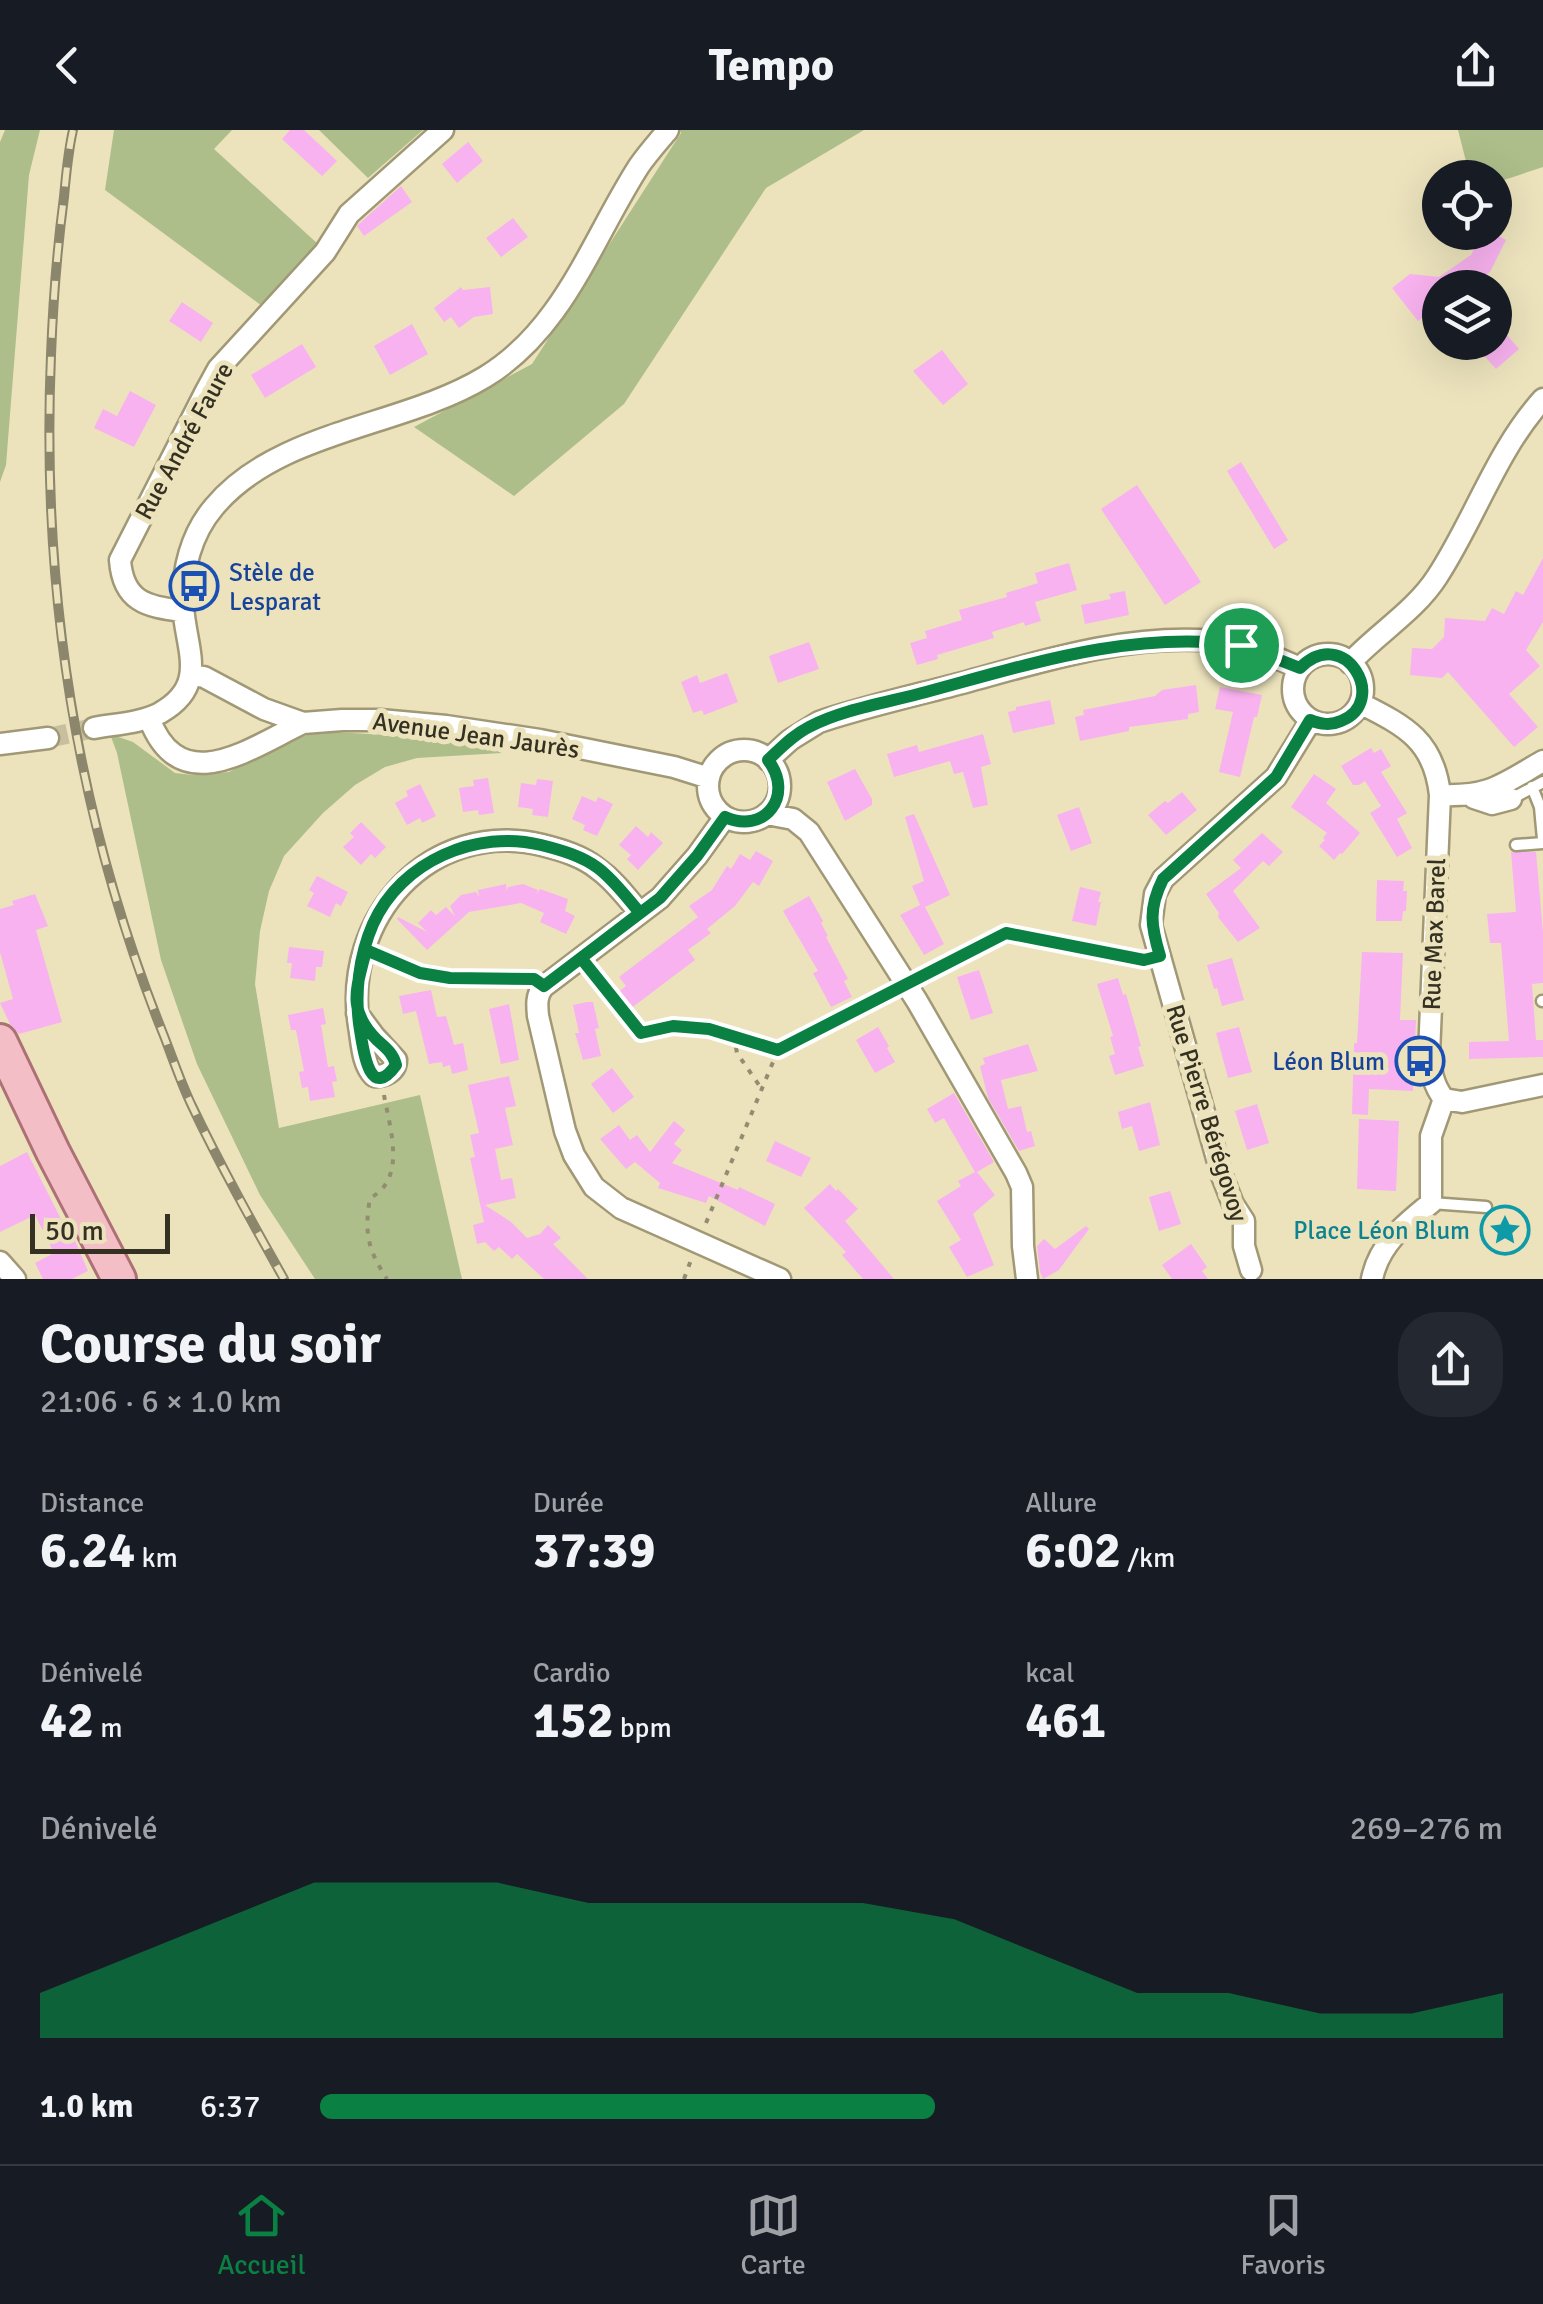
<!DOCTYPE html>
<html lang="fr">
<meta charset="utf-8">
<style>
body{margin:0;font-family:Signika,sans-serif;background:#242831;color:#f1f3f6;height:100vh;display:flex;flex-direction:column;font-size:38px;white-space:nowrap}
*{box-sizing:border-box;margin:0}
p{font-size:32px;color:#9ea1a6}
.icon{flex:none;width:55px;height:55px;fill:none;stroke:currentColor;stroke-width:2;stroke-linecap:round;stroke-linejoin:round}
.map{position:relative;height:1149px;overflow:hidden}
.panel{display:flex;flex-direction:column;background:#171b24;flex:1}
.panel>*{flex:none}
.buttons{position:absolute;left:1422px;top:30px;display:grid;gap:20px}
.buttons a{display:grid;place-items:center;width:90px;height:90px;border-radius:50%;background:#171b24;box-shadow:0 10px 40px #0002;font-size:50px}
.scale{position:absolute;left:30px;bottom:25px;width:140px;box-sizing:border-box;padding-left:10px;border:5px solid #343022;border-top:0;font-size:28px;line-height:35px;white-space:nowrap;color:#343022;-webkit-text-stroke:8px #ece3bd;paint-order:stroke}
.pin{position:absolute;display:grid;place-items:center;width:85px;height:85px;color:#fff;margin:-42px;border:5px solid #fff;border-radius:50%;box-shadow:0 2px 10px #0007}
.round{display:grid;place-items:center;flex:none;width:105px;height:105px;border-radius:40px;background:#242831}
.overview{display:flex;align-items:center;justify-content:space-between;height:170px;padding:0 40px}
h1{font-size:55px;font-weight:700;line-height:75px}
.figures{display:grid;grid-template-columns:repeat(3,1fr);gap:15px;height:170px;padding:10px 40px}
.figures div{display:grid;align-content:center}
.figures b{font-size:50px;font-weight:700}
.figures small{font-size:28px;font-weight:400}
.figures p{font-size:28px}
.chart{height:280px;padding:20px 40px}
.chart p{display:flex;justify-content:space-between}
.chart svg{width:100%;height:180px;margin-top:10px;fill:#0b8043;opacity:.7}
ul{padding:0 40px;list-style:none;font-size:32px}
li{display:grid;grid-template-columns:160px 120px 1fr;align-items:center;height:75px}
li i{height:25px;border-radius:12px;background:#0b8043}
header{display:flex;justify-content:space-between;align-items:center;height:130px;padding:0 40px;background:#171b24;font-size:45px;font-weight:700}
.dock{display:flex;justify-content:space-around;align-items:center;height:140px;border-top:2px solid #363941;background:#171b24;font-size:28px;color:#9ea1a6}
.dock a{display:grid;justify-items:center;gap:5px}
.dock .active{color:#0b8043}
.map>svg:first-child{display:block}
.green{fill:#adbe8a}
.building{fill:#f8b2ef}
.lines{fill:none;stroke-linecap:round;stroke-linejoin:round}
.street-tunnel{stroke:#c7bf9e;stroke-width:20;stroke-dasharray:20 10;stroke-linecap:butt}
.lane-casing{stroke:#a19875;stroke-width:15}
.street-casing{stroke:#a19875;stroke-width:25}
.primary-casing{stroke:#ac7075;stroke-width:38}
.path{stroke:#928c71;stroke-width:4;stroke-dasharray:5 8;stroke-linecap:butt}
.lane{stroke:#fff;stroke-width:10}
.street{stroke:#fff;stroke-width:20}
.primary{stroke:#f4bec7;stroke-width:32}
.rail-casing{stroke:#8c866c;stroke-width:10}
.rail{stroke:#ece3bd;stroke-width:6;stroke-dasharray:19;stroke-linecap:butt}
.route-casing{stroke:#fff;stroke-width:20}
.route{stroke:#0b8043;stroke-width:12}
.labels{text-anchor:middle;dominant-baseline:central;stroke-width:10;stroke-linejoin:round;paint-order:stroke}
.street-label{font-size:25px;fill:#343022;stroke:#ece3bd}
.transit-label{font-size:25px;fill:#164399;stroke:#ece3bd;text-anchor:start}
.culture-label{font-size:25px;fill:#0d838f;stroke:#ece3bd;text-anchor:end}
</style>
<header><svg class="icon" aria-label="back" viewBox="0 0 24 24"><path d="M15 5l-7 7 7 7"/></svg>Tempo<svg class="icon" aria-label="share" viewBox="0 0 24 24"><path d="M12 15V3M7 8l5-5 5 5M5 13v7h14v-7"/></svg></header>
<div class="map">
<svg width="1543" height="1149" viewBox="0 0 1543 1149">
<rect width="100%" height="100%" fill="#ece3bd"/>
<path class="green" d="M 5,0 L 40,0 L 29,45 L 6,335 L 0,352 L 0,12 Z
M 114,0 L 232,0 L 214,19 L 319,115 L 262,176 L 105,60 Z
M 319,0 L 423,0 L 368,48 Z
M 680,0 L 864,0 L 766,58 L 624,274 L 514,366 L 414,297 L 532,234 L 681,3 Z
M 1458,0 L 1543,0 L 1543,37 L 1495,53 L 1495,48 L 1470,47 Z
M 317,601 L 473,610 L 502,623 L 417,628 L 385,637 L 355,655 L 323,683 L 284,726 L 269,761 L 260,801 L 255,854 L 279,998 L 420,965 L 462,1149 L 315,1149 L 260,1065 L 197,934 L 161,830 L 117,623 L 110,604 L 133,612 L 175,643 L 193,645 L 229,642 L 267,621 Z"/>
<path class="building" d="M 290,0 L 304,0 L 337,31 L 322,46 L 282,9 Z
M 468,12 L 483,31 L 457,53 L 442,34 Z
M 401,56 L 412,72 L 364,106 L 357,96 L 360,93 Z
M 513,88 L 528,107 L 501,127 L 486,108 Z
M 1483,102 L 1491,102 L 1506,110 L 1490,142 L 1467,158 L 1440,158 L 1440,174 L 1418,191 L 1392,158 L 1410,144 L 1439,147 L 1471,125 Z
M 461,157 L 463,160 L 490,157 L 493,184 L 474,187 L 459,198 L 451,187 L 444,192 L 434,178 Z
M 182,172 L 213,193 L 201,212 L 169,191 Z
M 1495,191 L 1519,219 L 1496,239 L 1472,212 L 1495,212 Z
M 412,194 L 428,224 L 390,245 L 374,216 Z
M 302,214 L 316,237 L 265,268 L 251,245 Z
M 942,220 L 968,254 L 943,275 L 913,241 Z
M 130,261 L 156,275 L 134,317 L 94,298 L 103,279 L 117,286 Z
M 1241,332 L 1288,410 L 1274,419 L 1227,341 Z
M 1137,355 L 1201,452 L 1165,475 L 1101,379 Z
M 1543,428 L 1543,492 L 1526,520 L 1540,536 L 1509,564 L 1538,597 L 1514,617 L 1448,542 L 1442,548 L 1410,545 L 1412,518 L 1432,519 L 1444,507 L 1445,488 L 1485,491 L 1492,478 L 1504,484 L 1516,461 L 1523,465 Z
M 1069,433 L 1077,460 L 1035,472 L 1041,491 L 1025,496 L 1024,492 L 992,502 L 994,508 L 937,525 L 938,529 L 917,535 L 910,513 L 927,508 L 925,501 L 962,490 L 959,480 L 1007,467 L 1006,463 L 1038,453 L 1035,443 Z
M 1125,461 L 1129,485 L 1085,494 L 1081,475 L 1111,469 L 1109,464 Z
M 809,512 L 819,539 L 778,553 L 769,526 Z
M 727,543 L 738,572 L 704,585 L 702,580 L 693,583 L 681,552 L 697,545 L 700,553 Z
M 1196,555 L 1199,582 L 1188,584 L 1188,589 L 1129,597 L 1129,601 L 1080,611 L 1075,587 L 1084,585 L 1083,580 L 1155,566 L 1162,560 Z
M 1220,557 L 1262,565 L 1257,587 L 1254,587 L 1240,647 L 1219,642 L 1233,582 L 1215,579 Z
M 1050,570 L 1055,594 L 1013,603 L 1008,582 L 1016,580 L 1016,577 Z
M 983,604 L 991,634 L 981,637 L 988,675 L 973,678 L 963,642 L 954,644 L 950,631 L 894,647 L 887,624 L 917,615 L 919,622 Z
M 1371,618 L 1374,623 L 1381,619 L 1391,636 L 1381,642 L 1407,683 L 1397,689 L 1412,718 L 1397,727 L 1370,683 L 1381,676 L 1365,651 L 1359,655 L 1353,655 L 1341,636 Z
M 855,639 L 872,669 L 872,675 L 845,691 L 827,652 Z
M 1314,644 L 1336,659 L 1326,673 L 1360,703 L 1342,724 L 1340,723 L 1334,730 L 1319,716 L 1325,710 L 1323,708 L 1327,703 L 1291,677 Z
M 488,648 L 494,683 L 479,685 L 478,680 L 463,682 L 459,658 L 474,656 L 473,650 Z
M 537,649 L 553,651 L 548,687 L 532,685 L 533,679 L 518,677 L 521,653 L 536,655 Z
M 420,654 L 436,686 L 422,693 L 420,688 L 407,695 L 395,673 L 408,666 L 406,661 Z
M 1182,662 L 1197,680 L 1166,705 L 1148,685 L 1165,671 L 1168,673 Z
M 582,666 L 596,672 L 598,667 L 613,674 L 597,706 L 583,700 L 585,695 L 572,689 Z
M 1079,677 L 1092,713 L 1071,721 L 1057,685 Z
M 914,684 L 950,765 L 925,777 L 944,814 L 924,825 L 900,785 L 920,775 L 912,756 L 924,751 L 905,687 Z
M 361,692 L 386,717 L 375,728 L 371,724 L 361,735 L 343,717 L 354,707 L 350,703 Z
M 636,696 L 648,707 L 651,702 L 663,713 L 638,740 L 627,729 L 631,725 L 619,715 Z
M 1262,703 L 1283,722 L 1269,736 L 1263,731 L 1233,761 L 1260,798 L 1238,812 L 1218,787 L 1219,783 L 1206,764 L 1241,738 L 1233,730 Z
M 756,721 L 773,731 L 759,756 L 753,752 L 735,776 L 707,799 L 711,803 L 688,820 L 695,830 L 630,879 L 617,863 L 626,856 L 619,847 L 698,787 L 689,776 L 712,760 L 727,736 L 731,739 L 740,724 L 750,730 Z
M 1511,722 L 1536,722 L 1543,802 L 1543,853 L 1532,854 L 1536,910 L 1543,910 L 1543,927 L 1469,929 L 1469,912 L 1509,911 L 1501,813 L 1490,813 L 1487,784 L 1516,782 Z
M 317,746 L 348,762 L 341,776 L 336,773 L 330,787 L 307,776 L 314,763 L 309,760 Z
M 1377,750 L 1404,751 L 1403,761 L 1407,761 L 1406,781 L 1403,781 L 1402,791 L 1376,791 Z
M 506,754 L 507,761 L 508,757 L 523,754 L 538,760 L 537,764 L 540,759 L 568,769 L 565,781 L 575,786 L 566,804 L 540,792 L 544,783 L 521,773 L 469,782 L 427,820 L 397,789 L 398,787 L 427,802 L 418,793 L 431,780 L 436,785 L 446,777 L 455,786 L 450,776 L 461,765 L 476,762 L 479,767 L 478,760 Z
M 1080,757 L 1101,762 L 1098,772 L 1101,772 L 1096,796 L 1072,791 Z
M 35,764 L 48,796 L 36,800 L 62,892 L 19,904 L 10,894 L 0,873 L 13,869 L 0,822 L 0,779 L 14,775 L 12,771 Z
M 809,766 L 823,791 L 821,793 L 828,806 L 826,807 L 848,849 L 844,851 L 852,867 L 831,877 L 813,843 L 818,841 L 783,781 Z
M 289,817 L 324,821 L 322,837 L 316,837 L 315,851 L 290,848 L 292,833 L 287,833 Z
M 1362,822 L 1403,823 L 1400,890 L 1416,890 L 1413,961 L 1369,959 L 1368,985 L 1352,984 L 1354,913 L 1357,913 Z
M 1232,828 L 1244,870 L 1222,876 L 1217,858 L 1214,859 L 1207,835 Z
M 979,840 L 993,883 L 971,890 L 957,847 Z
M 1118,848 L 1123,865 L 1126,864 L 1141,916 L 1138,917 L 1144,936 L 1115,945 L 1109,926 L 1115,924 L 1110,907 L 1113,906 L 1097,854 Z
M 431,860 L 437,887 L 446,886 L 454,915 L 463,913 L 468,940 L 452,944 L 450,935 L 443,937 L 442,932 L 429,934 L 416,881 L 403,884 L 399,866 Z
M 587,872 L 593,872 L 599,898 L 595,899 L 601,926 L 583,930 L 575,903 L 579,903 L 573,875 Z
M 509,874 L 519,930 L 501,934 L 489,879 Z
M 323,878 L 326,894 L 321,895 L 328,937 L 334,936 L 337,951 L 332,952 L 335,967 L 310,971 L 308,957 L 302,958 L 299,942 L 304,941 L 296,900 L 291,900 L 288,885 Z
M 878,897 L 889,916 L 887,918 L 895,932 L 875,943 L 856,910 Z
M 1239,897 L 1252,942 L 1228,948 L 1216,903 Z
M 1028,914 L 1038,941 L 1001,950 L 1008,979 L 1021,976 L 1027,1002 L 1031,1001 L 1035,1016 L 1019,1021 L 988,968 L 980,936 L 985,934 L 983,928 Z
M 612,938 L 634,967 L 613,983 L 591,954 Z
M 509,946 L 516,976 L 505,978 L 513,1015 L 495,1019 L 501,1050 L 512,1048 L 516,1068 L 485,1075 L 511,1092 L 527,1108 L 540,1104 L 548,1095 L 561,1108 L 553,1114 L 588,1149 L 544,1149 L 517,1124 L 512,1129 L 499,1117 L 494,1121 L 485,1112 L 477,1114 L 473,1095 L 484,1092 L 470,1028 L 475,1027 L 470,1005 L 479,1003 L 468,955 Z
M 954,963 L 994,1032 L 977,1042 L 995,1065 L 973,1084 L 994,1135 L 967,1147 L 949,1117 L 961,1110 L 937,1071 L 961,1056 L 958,1051 L 975,1042 L 944,988 L 935,993 L 927,979 Z
M 1150,972 L 1160,1015 L 1139,1021 L 1132,996 L 1122,999 L 1118,982 Z
M 1257,974 L 1269,1013 L 1247,1020 L 1235,981 Z
M 1359,989 L 1399,991 L 1396,1061 L 1357,1059 Z
M 674,991 L 685,1000 L 674,1014 L 682,1020 L 672,1033 L 738,1060 L 739,1057 L 775,1074 L 765,1096 L 709,1066 L 706,1073 L 658,1058 L 660,1053 L 635,1032 L 626,1039 L 600,1009 L 619,995 L 630,1010 L 637,1005 L 650,1022 Z
M 775,1011 L 811,1028 L 801,1047 L 766,1031 Z
M 27,1022 L 66,1099 L 69,1097 L 88,1141 L 72,1149 L 43,1149 L 35,1133 L 54,1123 L 35,1085 L 0,1102 L 0,1036 Z
M 830,1054 L 836,1061 L 838,1059 L 858,1079 L 845,1091 L 894,1149 L 863,1149 L 842,1125 L 846,1122 L 804,1078 Z
M 1170,1061 L 1181,1094 L 1159,1101 L 1149,1067 Z
M 1086,1096 L 1089,1099 L 1059,1140 L 1043,1149 L 1040,1142 L 1037,1116 L 1044,1109 L 1055,1119 Z
M 1191,1114 L 1207,1137 L 1202,1141 L 1208,1149 L 1172,1149 L 1162,1135 Z"/>
<g class="lines">
<path class="street-tunnel" d="M 48,608 L 94,598"/>
<g class="lane-casing">
<path id="lane" d="M 1532,657 L 1540,677 L 1543,709
M 1511,669 L 1543,652
M 1516,715 L 1543,713
M 1542,871 L 1543,871
M 1431,1073 L 1486,1077"/>
</g>
<g class="street-casing">
<path id="street" d="M 183,481 C 146,477 123,471 120,430 L 206,261 L 218,239 L 325,122 L 349,84 L 443,0
M1293 559a35 35 0 1 1 70 0a35 35 0 1 1-70 0Z
M 1350,533 C 1378,503 1415,481 1437,447 C 1475,389 1496,321 1543,269
M 192,545 L 204,547 L 264,579 L 303,593 L 342,590 L 380,590 L 446,596 L 540,610 L 674,637 L 709,648
M 1360,573 C 1405,596 1434,610 1440,665 L 1429,924 C 1431,941 1433,955 1444,969 L 1462,972 L 1543,955
M 149,588 C 180,671 250,618 303,593
M 94,598 C 115,594 141,593 160,583 C 210,555 185,518 183,475 C 182,440 191,404 214,377 C 278,300 403,297 485,247 C 564,199 592,109 639,36 C 648,23 658,12 668,0
M 0,614 L 48,608
M708 656a36 36 0 1 1 72 0a36 36 0 1 1-72 0Z
M 768,630 L 790,610 L 819,592 C 867,576 917,565 966,552 C 1046,530 1128,504 1213,511 C 1244,513 1271,525 1300,538
M 1440,665 C 1490,667 1501,655 1543,631
M 1474,668 L 1492,674 L 1511,669
M 767,684 L 793,689 L 809,702 L 917,871 L 1016,1043 L 1022,1057 L 1023,1116 L 1027,1149
M 725,687 L 697,726 L 660,768 L 543,857 C 536,866 537,875 538,886 L 565,1001 L 574,1025 L 594,1057 L 621,1078 L 780,1149
M 357,883 L 374,906 L 396,930 C 396,942 384,947 374,946 C 362,934 362,913 359,896 C 342,788 430,688 542,715 C 562,720 582,726 598,739 C 615,751 627,768 640,783
M 0,1132 L 15,1149
M 1251,1140 L 1244,1116 L 1244,1091 L 1233,1074 L 1222,1046 L 1151,795 L 1155,764 L 1163,749 L 1276,647 L 1311,590
M 1372,1149 C 1379,1114 1405,1094 1431,1073 L 1431,1006 L 1444,969"/>
</g>
<g class="primary-casing">
<path id="primary" d="M 0,911 L 53,1022 L 119,1149"/>
</g>
<path class="path" d="M 380,826 L 420,843 L 450,848 L 526,849
M 594,843 L 641,903 C 679,895 696,896 734,906 L 737,923 L 761,958
M 922,846 L 1007,803 L 1140,829
M 734,906 L 777,920
M 384,965 C 390,999 407,1049 370,1068 C 364,1103 368,1120 387,1149
M 706,1093 L 778,920 L 892,861
M 1306,1102 L 1362,1098 L 1373,1106
M 684,1149 L 691,1130"/>
<use href="#lane" class="lane"/>
<use href="#street" class="street"/>
<use href="#primary" class="primary"/>
<g class="rail-casing">
<path id="rail" d="M 73,0 C 68,22 66,45 64,67 C 57,120 53,172 51,225 C 41,461 76,687 164,906 C 173,929 181,953 192,976 C 220,1035 252,1092 284,1149"/>
</g>
<use href="#rail" class="rail"/>
</g>
<g class="lines">
<g class="route-casing">
<path id="route" d="M 1241,515 C 1133,500 1030,534 926,562 C 890,572 843,579 809,597 C 793,605 781,618 768,630 C 795,665 765,705 725,687 L 697,726 L 660,768 L 544,856 L 534,849 L 450,848 L 420,843 L 366,820 C 357,858 346,879 377,910 C 386,918 393,923 396,935 C 369,973 363,918 360,900 C 354,865 359,826 373,794 C 401,731 477,699 541,715 C 561,720 582,726 598,738 C 614,750 627,768 640,783 L 581,828 L 641,903 L 673,896 L 709,899 L 778,920 L 1006,803 L 1144,830 L 1160,826 C 1151,796 1148,779 1163,749 L 1276,647 L 1310,590 C 1321,594 1330,596 1341,591 C 1390,572 1345,493 1300,538 L 1241,515"/>
</g>
<use href="#route" class="route"/>
</g>
<defs>
<g id="bus-ring" transform="scale(2.5)"><circle r="9.5" fill="#ece3bd" stroke="#1a4fb4" stroke-width="1.5"/><path d="M-5-6H5V4H4V6H2V4H-2V6H-4V4H-5ZM-3.5-4V0h7V-4ZM-3.5 1.2v1.5H-2V1.2ZM2 1.2v1.5H3.5V1.2Z" fill="#1a4fb4"/></g>
<g id="sight-ring" transform="scale(2.5)"><circle r="9.5" fill="#ece3bd" stroke="#0f9aa8" stroke-width="1.5"/><path d="M0-6L1.8-2.2L6-1.7L2.9 1.2L3.7 5.4L0 3.3L-3.7 5.4L-2.9 1.2L-6-1.7L-1.8-2.2Z" fill="#0f9aa8"/></g>
</defs>
<g fill-rule="evenodd">
<use href="#bus-ring" x="194" y="456"/>
<use href="#bus-ring" x="1420" y="931"/>
<use href="#sight-ring" x="1505" y="1100"/>
</g>
<g class="labels">
<g class="street-label">
<text transform="translate(184 311) rotate(-61)">Rue André Faure</text>
<text transform="translate(476 605) rotate(8)">Avenue Jean Jaurès</text>
<text transform="translate(1434 804) rotate(-88)">Rue Max Barel</text>
<text transform="translate(1207 983) rotate(73)">Rue Pierre Bérégovoy</text>
</g>
<g class="transit-label">
<text x="229" y="442">Stèle de<tspan x="229" dy="29">Lesparat</tspan></text>
<text x="1385" y="931" text-anchor="end">Léon Blum</text>
</g>
<g class="culture-label">
<text x="1470" y="1100">Place Léon Blum</text>
</g>
</g>
</svg>
<div class="buttons">
<a><svg class="icon" aria-label="locate" viewBox="0 0 24 24"><circle cx="12" cy="12" r="6"/><path d="M12 2v4M12 18v4M2 12h4M18 12h4"/></svg></a>
<a><svg class="icon" aria-label="layers" viewBox="0 0 24 24"><path d="M12 4l9 5-9 5-9-5zM3 14l9 5 9-5"/></svg></a>
</div>
<div class="scale">50 m</div>
<div class="pin" style="left:1241px;top:515px;background:#1e9e55"><svg class="icon" aria-label="arrive" viewBox="0 0 24 24"><path d="M6 21V4h12l-3 4 3 4H6"/></svg></div>
</div>
<section class="panel">
<div class="overview"><div><h1>Course du soir</h1><p>21:06 · 6 × 1.0 km</p></div><a class="round"><svg class="icon" aria-label="share" viewBox="0 0 24 24"><path d="M12 15V3M7 8l5-5 5 5M5 13v7h14v-7"/></svg></a></div>
<div class="figures">
<div><p>Distance</p><b>6.24<small> km</small></b></div>
<div><p>Durée</p><b>37:39</b></div>
<div><p>Allure</p><b>6:02<small> /km</small></b></div>
</div>
<div class="figures">
<div><p>Dénivelé</p><b>42<small> m</small></b></div>
<div><p>Cardio</p><b>152<small> bpm</small></b></div>
<div><p>kcal</p><b>461</b></div>
</div>
<div class="chart"><p><span>Dénivelé</span>269–276 m</p>
<svg viewBox="0 0 160 44" preserveAspectRatio="none"><path d="M0 44V33L10 24L20 15L30 6L40 6L50 6L60 11L70 11L80 11L90 11L100 15L110 24L120 33L130 33L140 38L150 38L160 33V44z"/></svg>
</div>
<ul>
<li><b>1.0 km</b>6:37<i style="width:52%"></i></li>
</ul>
</section>
<nav class="dock">
<a class="active"><svg class="icon" aria-label="home" viewBox="0 0 24 24"><path d="M3 11l9-7 9 7M6 9v11h12V9"/></svg>Accueil</a>
<a><svg class="icon" aria-label="map" viewBox="0 0 24 24"><path d="M3 6l6-2 6 2 6-2v14l-6 2-6-2-6 2zM9 4v14M15 6v14"/></svg>Carte</a>
<a><svg class="icon" aria-label="saved" viewBox="0 0 24 24"><path d="M7 4h10v16l-5-4-5 4z"/></svg>Favoris</a>
</nav>
